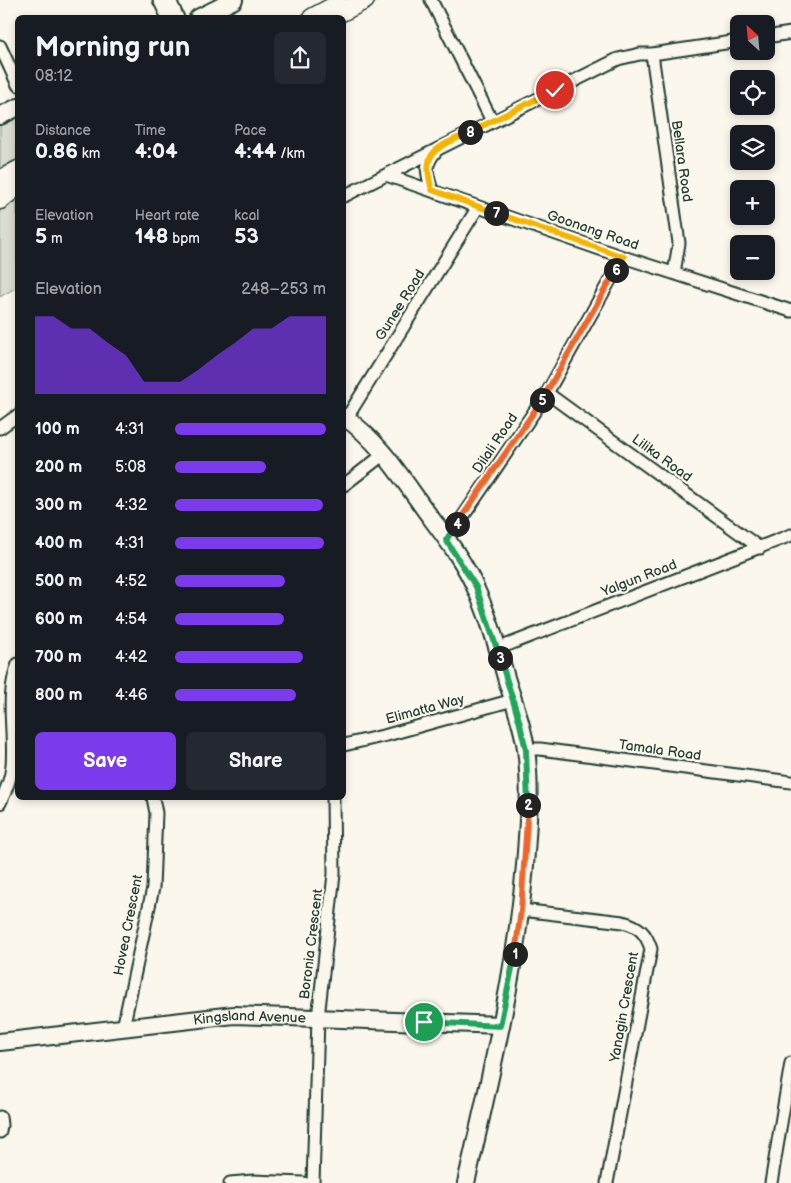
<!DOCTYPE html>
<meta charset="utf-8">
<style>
body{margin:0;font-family:"Balsamiq Sans",sans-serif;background:#242831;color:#f1f3f6;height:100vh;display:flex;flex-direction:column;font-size:19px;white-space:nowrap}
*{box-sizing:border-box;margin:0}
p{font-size:16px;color:#9ea1a6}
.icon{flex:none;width:28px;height:28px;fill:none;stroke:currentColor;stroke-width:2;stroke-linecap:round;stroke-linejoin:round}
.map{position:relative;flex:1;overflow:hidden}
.side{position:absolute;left:15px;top:15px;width:331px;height:785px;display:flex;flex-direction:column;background:#171b24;border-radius:8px;box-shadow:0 2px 8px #0003}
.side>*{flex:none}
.needle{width:32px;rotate:334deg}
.buttons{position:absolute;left:730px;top:15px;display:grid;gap:10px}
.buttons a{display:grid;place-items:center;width:45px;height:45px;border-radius:8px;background:#171b24;box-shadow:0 2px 8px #0003;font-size:25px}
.pin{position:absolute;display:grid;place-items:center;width:42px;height:42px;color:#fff;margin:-21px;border:2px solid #fff;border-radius:50%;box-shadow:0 1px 5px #0007}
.km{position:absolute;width:25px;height:25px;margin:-12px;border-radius:50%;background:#222;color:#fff;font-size:14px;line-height:25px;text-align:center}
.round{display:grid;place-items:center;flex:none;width:52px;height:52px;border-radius:8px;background:#242831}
.summary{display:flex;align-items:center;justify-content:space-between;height:85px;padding:0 20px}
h1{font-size:28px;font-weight:600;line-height:38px}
.figures{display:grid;grid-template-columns:repeat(3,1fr);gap:8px;height:85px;padding:5px 20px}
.figures div{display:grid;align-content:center}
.figures b{font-size:21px;font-weight:600}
.figures small{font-size:14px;font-weight:400}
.figures p{font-size:14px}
.chart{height:140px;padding:10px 20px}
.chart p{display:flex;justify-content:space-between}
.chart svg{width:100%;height:90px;margin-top:5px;fill:#7c3aed;opacity:.7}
.button{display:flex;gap:10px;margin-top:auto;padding:10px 20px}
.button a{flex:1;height:58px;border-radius:8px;background:#7c3aed;color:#fff;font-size:20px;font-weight:600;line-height:58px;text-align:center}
.button a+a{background:#242831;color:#f1f3f6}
ul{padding:0 20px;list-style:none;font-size:16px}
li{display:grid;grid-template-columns:80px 60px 1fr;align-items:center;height:38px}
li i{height:12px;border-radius:6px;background:#7c3aed}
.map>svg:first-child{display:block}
.green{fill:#dbdcd1;stroke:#7d8c82}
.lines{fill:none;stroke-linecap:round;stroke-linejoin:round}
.street-casing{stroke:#1f3d34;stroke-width:15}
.secondary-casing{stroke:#1f3d34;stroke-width:20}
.primary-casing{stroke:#1f3d34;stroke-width:21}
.street{stroke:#fbf7ec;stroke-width:11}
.secondary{stroke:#fbf7ec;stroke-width:16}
.primary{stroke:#fbf7ec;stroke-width:18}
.split-1-casing{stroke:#fff;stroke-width:10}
.split-2-casing{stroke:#fff;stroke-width:10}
.split-3-casing{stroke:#fff;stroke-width:10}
.split-4-casing{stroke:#fff;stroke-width:10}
.split-5-casing{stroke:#fff;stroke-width:10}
.split-6-casing{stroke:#fff;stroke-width:10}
.split-7-casing{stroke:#fff;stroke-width:10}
.split-8-casing{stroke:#fff;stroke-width:10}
.split-9-casing{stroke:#fff;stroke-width:10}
.split-1{stroke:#22a559;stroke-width:6}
.split-2{stroke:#f0652b;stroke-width:6}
.split-3{stroke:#22a559;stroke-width:6}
.split-4{stroke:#22a559;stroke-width:6}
.split-5{stroke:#f0652b;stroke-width:6}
.split-6{stroke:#f0652b;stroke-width:6}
.split-7{stroke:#f5b400;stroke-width:6}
.split-8{stroke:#f5b400;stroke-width:6}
.split-9{stroke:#f5b400;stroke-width:6}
.labels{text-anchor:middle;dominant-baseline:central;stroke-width:4.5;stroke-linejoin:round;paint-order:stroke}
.street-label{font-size:14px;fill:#1f3d34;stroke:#fbf7ec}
</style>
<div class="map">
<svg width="791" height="1183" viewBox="0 0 791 1183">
<rect width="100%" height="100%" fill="#fbf7ec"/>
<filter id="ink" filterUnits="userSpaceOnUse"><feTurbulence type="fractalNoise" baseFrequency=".02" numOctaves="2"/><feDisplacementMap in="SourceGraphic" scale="10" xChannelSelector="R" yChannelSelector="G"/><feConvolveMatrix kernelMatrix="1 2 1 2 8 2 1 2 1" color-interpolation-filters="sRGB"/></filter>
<g filter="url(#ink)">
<path class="green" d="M 17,112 L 17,164 L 0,173 L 0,120 Z
M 17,194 L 17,287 L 0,297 L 0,208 Z"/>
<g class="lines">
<g class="street-casing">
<path id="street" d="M 159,0 L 168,18
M 170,0 L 178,18
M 431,0 L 492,121
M 766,37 L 791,33
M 0,46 L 18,85
M 652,54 L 679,243 L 674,273
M 386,175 L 623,257 L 791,311
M 432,191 C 427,172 423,167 436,151
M 344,196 L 618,59 L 640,54 L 652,54 L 739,41
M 547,393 L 760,548
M 346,419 L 478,207
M 0,428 L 18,415
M 344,485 L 384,454
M 447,540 L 547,393 L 623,257
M 497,649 L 791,535
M 344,745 L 387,735 L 513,700
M 526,749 L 540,749 L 791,782
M 0,803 C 6,791 11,779 12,766 C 15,731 5,697 18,664
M 521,910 L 623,922 C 639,926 646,933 651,949 L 607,1183
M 123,1028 L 153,888 L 156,813 L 153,798
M 0,1117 L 1,1125 L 0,1132
M 230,1183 L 253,1181 L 304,1183
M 313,1183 L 318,1018 L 334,874 L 333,798
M 771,1183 L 791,1063"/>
</g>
<g class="secondary-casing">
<g id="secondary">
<path d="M 198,18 L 234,0"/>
<path d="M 0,116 L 18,107"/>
<path d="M 344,417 C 380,441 403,480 428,514 C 445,537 464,561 475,587 C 489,616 498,650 507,681 C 514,703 523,726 526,749 C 531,787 528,827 525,865 C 516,973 490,1078 466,1183"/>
<path id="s1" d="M 0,1042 L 234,1015 L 501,1025"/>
</g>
</g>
<g class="primary-casing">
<path id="primary" d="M 312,18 L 338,4
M 330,18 L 365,0
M 0,180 L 18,170
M 0,200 L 18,186"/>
</g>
<use href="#street" class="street"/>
<use href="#secondary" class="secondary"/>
<use href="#primary" class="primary"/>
</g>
</g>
<g class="lines" filter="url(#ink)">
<g class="split-1-casing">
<path id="split-1" d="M 424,1022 L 500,1026 L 515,954"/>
</g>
<g class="split-2-casing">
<path id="split-2" d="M 515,954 L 521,910 L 528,805"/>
</g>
<g class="split-3-casing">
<path id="split-3" d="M 500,658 L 519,720 L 526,750 L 528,805"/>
</g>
<g class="split-4-casing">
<path id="split-4" d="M 457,524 L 446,540 L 476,587 L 500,658"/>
</g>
<g class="split-5-casing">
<path id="split-5" d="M 457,524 L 542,400"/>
</g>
<g class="split-6-casing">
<path id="split-6" d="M 542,400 L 616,270"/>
</g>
<g class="split-7-casing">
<path id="split-7" d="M 496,213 L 624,257 L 616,270"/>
</g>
<g class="split-8-casing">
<path id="split-8" d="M 470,132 C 437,149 420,149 432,190 L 496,213"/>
</g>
<g class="split-9-casing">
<path id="split-9" d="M 470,132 L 555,90"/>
</g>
<use href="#split-1" class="split-1"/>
<use href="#split-2" class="split-2"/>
<use href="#split-3" class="split-3"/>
<use href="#split-4" class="split-4"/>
<use href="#split-5" class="split-5"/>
<use href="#split-6" class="split-6"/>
<use href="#split-7" class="split-7"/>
<use href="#split-8" class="split-8"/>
<use href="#split-9" class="split-9"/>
</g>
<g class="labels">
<g class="street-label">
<text transform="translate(682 161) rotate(82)">Bellara Road</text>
<text transform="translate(593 230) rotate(19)">Goonang Road</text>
<text transform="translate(400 305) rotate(-58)">Gunee Road</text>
<text transform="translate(495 443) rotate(-56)">Dilali Road</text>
<text transform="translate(662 458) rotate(36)">Lilika Road</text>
<text transform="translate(639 578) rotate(-21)">Yalgun Road</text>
<text transform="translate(425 709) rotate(-15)">Elimatta Way</text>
<text transform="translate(660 750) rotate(8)">Tamala Road</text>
<text transform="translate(128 925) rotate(-79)">Hovea Crescent</text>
<text transform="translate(311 944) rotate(-83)">Boronia Crescent</text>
<text transform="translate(624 1007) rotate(-80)">Yanagin Crescent</text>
<text stroke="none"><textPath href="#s1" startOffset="251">Kingsland Avenue</textPath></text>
</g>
</g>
</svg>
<div class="buttons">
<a><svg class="needle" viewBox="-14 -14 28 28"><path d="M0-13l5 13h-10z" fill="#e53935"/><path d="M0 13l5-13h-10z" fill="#9ea1a6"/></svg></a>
<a><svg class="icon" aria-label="locate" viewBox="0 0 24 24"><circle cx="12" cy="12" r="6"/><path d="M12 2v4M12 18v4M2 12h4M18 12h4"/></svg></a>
<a><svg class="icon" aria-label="layers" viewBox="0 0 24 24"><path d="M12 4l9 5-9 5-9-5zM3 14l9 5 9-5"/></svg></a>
<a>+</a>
<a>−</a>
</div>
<div class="pin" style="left:424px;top:1022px;background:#1e9e55"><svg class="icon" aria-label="arrive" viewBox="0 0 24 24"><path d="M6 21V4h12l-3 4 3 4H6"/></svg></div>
<div class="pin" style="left:555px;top:90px;background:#d93025"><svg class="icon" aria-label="check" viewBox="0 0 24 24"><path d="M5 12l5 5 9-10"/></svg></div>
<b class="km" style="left:515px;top:954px">1</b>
<b class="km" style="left:528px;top:805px">2</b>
<b class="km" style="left:500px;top:658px">3</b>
<b class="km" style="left:457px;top:524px">4</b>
<b class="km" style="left:542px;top:400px">5</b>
<b class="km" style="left:616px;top:270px">6</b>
<b class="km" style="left:496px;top:213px">7</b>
<b class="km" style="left:470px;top:132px">8</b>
<section class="side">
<div class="summary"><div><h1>Morning run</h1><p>08:12</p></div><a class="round"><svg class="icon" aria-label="share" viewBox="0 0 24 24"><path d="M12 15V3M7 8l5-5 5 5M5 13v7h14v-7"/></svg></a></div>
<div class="figures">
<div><p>Distance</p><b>0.86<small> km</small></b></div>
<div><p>Time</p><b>4:04</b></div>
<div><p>Pace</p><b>4:44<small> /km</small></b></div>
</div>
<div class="figures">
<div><p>Elevation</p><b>5<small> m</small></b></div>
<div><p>Heart rate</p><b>148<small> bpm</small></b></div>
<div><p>kcal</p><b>53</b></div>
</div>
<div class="chart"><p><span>Elevation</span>248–253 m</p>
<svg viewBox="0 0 160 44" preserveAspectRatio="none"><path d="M0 44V6L10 6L20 12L30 12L40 19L50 25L60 38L70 38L80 38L90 32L100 25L110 19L120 12L130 12L140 6L150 6L160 6V44z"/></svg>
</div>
<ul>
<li><b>100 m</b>4:31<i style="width:100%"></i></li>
<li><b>200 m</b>5:08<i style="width:60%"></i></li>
<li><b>300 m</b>4:32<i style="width:98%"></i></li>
<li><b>400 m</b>4:31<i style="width:99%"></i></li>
<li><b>500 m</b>4:52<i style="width:73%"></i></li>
<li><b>600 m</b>4:54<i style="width:72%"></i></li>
<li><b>700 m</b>4:42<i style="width:85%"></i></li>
<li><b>800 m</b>4:46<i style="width:80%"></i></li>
</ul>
<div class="button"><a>Save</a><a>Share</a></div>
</section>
</div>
